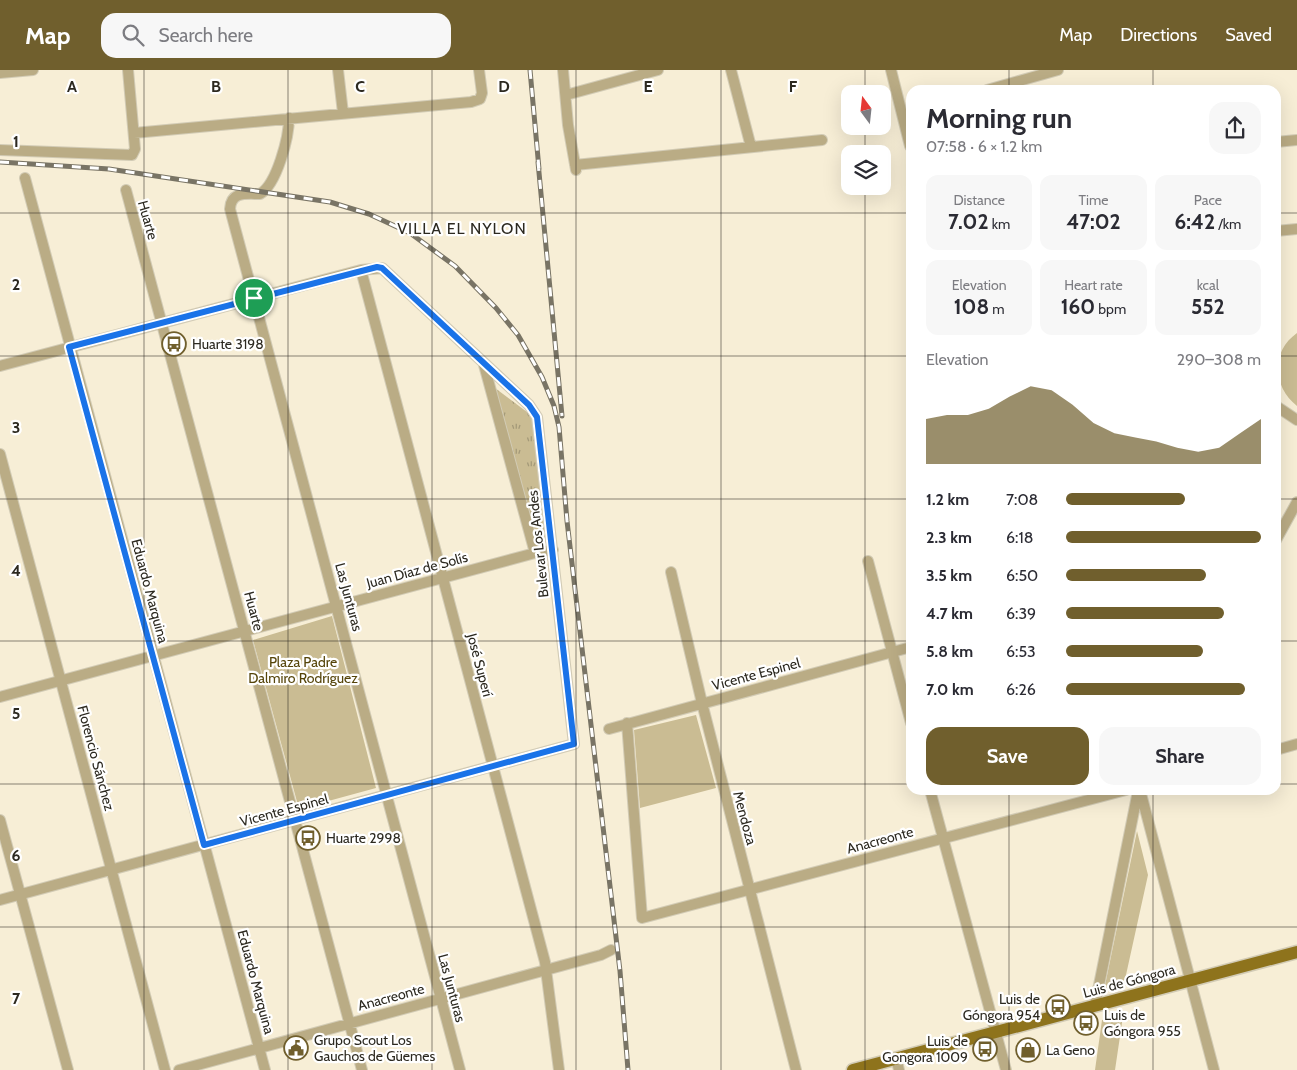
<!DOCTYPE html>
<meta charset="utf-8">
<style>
body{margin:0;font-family:Cabin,sans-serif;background:#f7f7f7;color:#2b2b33;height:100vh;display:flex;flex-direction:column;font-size:19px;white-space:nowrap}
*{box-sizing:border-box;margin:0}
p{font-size:16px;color:#7c7c81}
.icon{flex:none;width:28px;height:28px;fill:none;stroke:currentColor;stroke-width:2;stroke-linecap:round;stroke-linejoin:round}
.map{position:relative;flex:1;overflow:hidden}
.drawer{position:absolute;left:906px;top:15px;width:375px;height:710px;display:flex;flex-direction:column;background:#fff;border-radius:15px;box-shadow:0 5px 20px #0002}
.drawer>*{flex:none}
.needle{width:32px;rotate:345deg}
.fabs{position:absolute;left:841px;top:15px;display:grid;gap:10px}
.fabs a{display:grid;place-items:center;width:50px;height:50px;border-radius:10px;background:#fff;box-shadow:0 5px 20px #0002;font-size:25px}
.pin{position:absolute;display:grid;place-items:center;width:42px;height:42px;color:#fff;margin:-21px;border:2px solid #fff;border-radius:50%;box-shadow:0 1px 5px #0007}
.round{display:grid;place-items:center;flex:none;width:52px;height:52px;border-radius:15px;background:#f7f7f7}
.headline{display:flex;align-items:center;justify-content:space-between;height:85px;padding:0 20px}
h1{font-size:28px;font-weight:700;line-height:38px}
.stats{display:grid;grid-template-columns:repeat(3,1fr);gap:8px;height:85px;padding:5px 20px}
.stats div{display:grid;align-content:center;border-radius:12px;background:#f7f7f7;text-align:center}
.stats b{font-size:21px;font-weight:700}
.stats small{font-size:14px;font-weight:400}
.stats p{font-size:14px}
.chart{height:140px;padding:10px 20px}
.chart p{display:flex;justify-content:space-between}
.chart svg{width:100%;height:90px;margin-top:5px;fill:#705f2d;opacity:.7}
.action{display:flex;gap:10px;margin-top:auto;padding:10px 20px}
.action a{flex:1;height:58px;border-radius:15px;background:#705f2d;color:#fff;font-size:20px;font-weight:700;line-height:58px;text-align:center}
.action a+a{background:#f7f7f7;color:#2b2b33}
ul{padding:0 20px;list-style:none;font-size:16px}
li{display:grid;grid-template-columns:80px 60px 1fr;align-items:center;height:38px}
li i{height:12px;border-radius:6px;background:#705f2d}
header{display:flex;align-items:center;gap:30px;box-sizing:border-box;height:70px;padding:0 25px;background:#705f2d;color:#fff}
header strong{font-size:24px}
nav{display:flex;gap:28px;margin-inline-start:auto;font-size:18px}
.search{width:350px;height:45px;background:#f7f7f7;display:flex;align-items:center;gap:12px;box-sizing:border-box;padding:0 18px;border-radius:15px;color:#7c7c81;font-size:19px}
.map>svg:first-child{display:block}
.grass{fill:url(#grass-tufts)}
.park{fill:#cabc93}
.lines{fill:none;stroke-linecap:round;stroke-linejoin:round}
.minor-casing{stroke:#d2cbb5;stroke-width:12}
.major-casing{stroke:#d2cbb5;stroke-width:15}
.minor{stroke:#baac85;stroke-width:10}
.major{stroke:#8e731c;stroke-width:12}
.rail-casing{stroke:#797465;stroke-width:5}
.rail{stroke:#fff;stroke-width:3;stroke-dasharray:9;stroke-linecap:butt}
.route-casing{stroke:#fff;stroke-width:10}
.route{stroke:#1a73e8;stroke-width:6}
.grid{fill:none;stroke:#2c2920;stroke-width:1;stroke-opacity:0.55}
.labels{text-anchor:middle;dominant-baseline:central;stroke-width:4.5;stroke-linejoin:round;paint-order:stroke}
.street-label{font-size:14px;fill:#2c2920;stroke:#fff}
.poi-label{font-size:14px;fill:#2c2920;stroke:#fff;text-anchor:start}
.park-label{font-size:14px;fill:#554409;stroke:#fff}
.quarter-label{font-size:16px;letter-spacing:1px;fill:#2c2920;stroke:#fff}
.grid-label{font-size:16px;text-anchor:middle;font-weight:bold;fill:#2c2920;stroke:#fff;stroke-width:4.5;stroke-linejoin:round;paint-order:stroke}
</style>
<header>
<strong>Map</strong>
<div class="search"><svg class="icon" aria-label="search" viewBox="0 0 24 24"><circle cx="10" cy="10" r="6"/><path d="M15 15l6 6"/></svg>Search here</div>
<nav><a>Map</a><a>Directions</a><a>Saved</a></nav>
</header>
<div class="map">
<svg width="1297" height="1000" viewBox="0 0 1297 1000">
<defs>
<pattern id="grass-tufts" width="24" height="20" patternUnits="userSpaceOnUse" patternTransform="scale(1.25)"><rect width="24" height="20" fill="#cabc93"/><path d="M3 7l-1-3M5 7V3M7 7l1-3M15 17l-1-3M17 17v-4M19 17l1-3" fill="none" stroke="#a49978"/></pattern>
</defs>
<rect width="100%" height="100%" fill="#f7eed6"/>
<path class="grass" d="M 495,318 L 535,348 L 545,468 L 540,472 L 536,467 Z"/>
<path class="park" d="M 1297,263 L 1297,336 C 1273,317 1270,282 1297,263 Z
M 332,546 L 376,718 L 299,739 L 253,570 Z
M 696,645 L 716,718 L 640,738 L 634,660 Z
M 1137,761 L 1148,805 L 1124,914 L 1104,920 Z
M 1123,946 L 1115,1000 L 1095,1000 L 1102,950 Z"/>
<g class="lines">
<g class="minor-casing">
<path id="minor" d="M 338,0 L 343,43
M 563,0 L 568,55 L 576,100
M 731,0 L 751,77
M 891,0 L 910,76
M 0,3 L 33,0
M 987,20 L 1058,0
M 566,25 L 658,0
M 289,48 C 289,67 277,114 260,124 C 246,124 231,121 230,139 L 460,1000
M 134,63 L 471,32 L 480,29 L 482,23 L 479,0
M 1276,72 L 1297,70
M 0,80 L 132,85 L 135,79 L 128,0
M 575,95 L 822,70
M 25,108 L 265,1000
M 126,120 L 362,1000
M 1276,161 L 1297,159
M 361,200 L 545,892 L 559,1000
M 484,295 L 535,483
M 0,296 L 361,200 L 382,198 L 529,335 L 537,347 L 574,674 L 0,830
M 1276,336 L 1297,350
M 0,384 L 165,1000
M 1276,470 L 1297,432
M 868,491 L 911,653
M 671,502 L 702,633 L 796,1000
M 0,627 L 535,483 L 553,480
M 627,653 L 642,848 L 1126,720
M 609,659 L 911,577
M 1276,680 L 1297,674
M 930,720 L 1006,1000
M 1140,720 L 1214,1000
M 0,750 L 68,1000
M 1095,935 L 1138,721
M 896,988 L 899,1000
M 179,1000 L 601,885 L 611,880"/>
</g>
<g class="major-casing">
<path id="major" d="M 853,1000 L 1297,882"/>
</g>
<use href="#minor" class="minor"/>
<use href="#major" class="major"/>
<g class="rail-casing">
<path id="rail" d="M 530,0 L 539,99
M 0,92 L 109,99 L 330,132 L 369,144 L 410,163 L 455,196 L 496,238 L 518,265 L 542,307 L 554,336 L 559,357 L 567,451 L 620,901 L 628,1000
M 538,92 L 562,346"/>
</g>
<use href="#rail" class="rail"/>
</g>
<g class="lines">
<g class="route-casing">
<path id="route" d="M 377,197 L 382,198 L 529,335 L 537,347 L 574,674 L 204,775 L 69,277 Z"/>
</g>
<use href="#route" class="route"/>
</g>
<path class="grid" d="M 144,0 L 144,1000M 288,0 L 288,1000M 432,0 L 432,1000M 576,0 L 576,1000M 721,0 L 721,1000M 865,0 L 865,24M 1009,0 L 1009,20M 1153,0 L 1153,20M 865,56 L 865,84M 865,116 L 865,1000M 0,143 L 911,143M 1276,143 L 1297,143M 0,286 L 911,286M 1276,286 L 1297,286M 0,429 L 911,429M 1276,429 L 1297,429M 0,571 L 911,571M 1276,571 L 1297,571M 0,714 L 911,714M 1276,714 L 1297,714M 1009,720 L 1009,1000M 1153,720 L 1153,1000M 0,857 L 1297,857"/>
<defs>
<g id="bus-ring" transform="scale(1.25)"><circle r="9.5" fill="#fff" stroke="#705f2d" stroke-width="1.5"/><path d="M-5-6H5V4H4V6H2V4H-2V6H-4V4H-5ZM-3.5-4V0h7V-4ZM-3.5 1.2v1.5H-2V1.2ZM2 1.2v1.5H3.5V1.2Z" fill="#705f2d"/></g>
<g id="civic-ring" transform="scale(1.25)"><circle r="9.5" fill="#fff" stroke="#705f2d" stroke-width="1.5"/><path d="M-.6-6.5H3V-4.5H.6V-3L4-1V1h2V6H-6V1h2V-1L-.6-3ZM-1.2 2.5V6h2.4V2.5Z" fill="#705f2d"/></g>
<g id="shop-ring" transform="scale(1.25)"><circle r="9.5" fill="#fff" stroke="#705f2d" stroke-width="1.5"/><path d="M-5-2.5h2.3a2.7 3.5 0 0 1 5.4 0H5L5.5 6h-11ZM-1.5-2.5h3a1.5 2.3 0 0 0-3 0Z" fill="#705f2d"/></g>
</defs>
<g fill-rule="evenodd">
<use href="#bus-ring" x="174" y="274"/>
<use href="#bus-ring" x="308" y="768"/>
<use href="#bus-ring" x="1058" y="937"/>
<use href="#bus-ring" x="1086" y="953"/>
<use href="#civic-ring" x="296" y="978"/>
<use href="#bus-ring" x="985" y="979"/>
<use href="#shop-ring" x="1028" y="980"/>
</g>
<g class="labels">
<g class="street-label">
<text transform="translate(148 150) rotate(74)">Huarte</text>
<text transform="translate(538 474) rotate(-96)">Bulevar Los Andes</text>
<text transform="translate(417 500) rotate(-15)">Juan Díaz de Solís</text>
<text transform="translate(150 521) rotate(75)">Eduardo Marquina</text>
<text transform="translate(349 527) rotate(75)">Las Junturas</text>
<text transform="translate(254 541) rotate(75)">Huarte</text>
<text transform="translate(480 595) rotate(75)">José Superí</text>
<text transform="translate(756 604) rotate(-15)">Vicente Espinel</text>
<text transform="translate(96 688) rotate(75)">Florencio Sánchez</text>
<text transform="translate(284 740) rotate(-15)">Vicente Espinel</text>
<text transform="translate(745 748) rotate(75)">Mendoza</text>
<text transform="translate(880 770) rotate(-15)">Anacreonte</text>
<text transform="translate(1129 911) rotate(-15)">Luis de Góngora</text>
<text transform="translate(256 912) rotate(75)">Eduardo Marquina</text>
<text transform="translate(452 918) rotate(75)">Las Junturas</text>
<text transform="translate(391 927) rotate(-15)">Anacreonte</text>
</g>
<g class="poi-label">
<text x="192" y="274">Huarte 3198</text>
<text x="326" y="768">Huarte 2998</text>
<text x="1040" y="929" text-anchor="end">Luis de<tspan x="1040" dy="16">Góngora 954</tspan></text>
<text x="1104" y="945">Luis de<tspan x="1104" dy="16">Góngora 955</tspan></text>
<text x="314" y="970">Grupo Scout Los<tspan x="314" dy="16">Gauchos de Güemes</tspan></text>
<text x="968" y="971" text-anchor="end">Luis de<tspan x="968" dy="16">Gongora 1009</tspan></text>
<text x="1046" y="980">La Geno</text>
</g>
<g class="park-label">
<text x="303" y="592">Plaza Padre<tspan x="303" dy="16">Dalmiro Rodríguez</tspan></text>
</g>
<g class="quarter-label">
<text x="462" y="158">VILLA EL NYLON</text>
</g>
</g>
<g class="grid-label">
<text x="72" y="22">A</text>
<text x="216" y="22">B</text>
<text x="360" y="22">C</text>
<text x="504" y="22">D</text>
<text x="648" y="22">E</text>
<text x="793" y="22">F</text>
<text x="16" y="77">1</text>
<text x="16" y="220">2</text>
<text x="16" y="363">3</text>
<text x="16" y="506">4</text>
<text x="16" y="649">5</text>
<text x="16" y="791">6</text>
<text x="16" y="934">7</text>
</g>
</svg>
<div class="fabs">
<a><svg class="needle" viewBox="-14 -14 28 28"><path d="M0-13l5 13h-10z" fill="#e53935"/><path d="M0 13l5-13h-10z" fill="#7c7c81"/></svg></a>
<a><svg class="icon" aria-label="layers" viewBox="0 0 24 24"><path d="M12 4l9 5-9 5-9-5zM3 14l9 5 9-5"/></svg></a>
</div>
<div class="pin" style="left:254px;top:228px;background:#1e9e55"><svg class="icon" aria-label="arrive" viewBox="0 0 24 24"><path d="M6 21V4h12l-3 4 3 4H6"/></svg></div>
<section class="drawer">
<div class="headline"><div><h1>Morning run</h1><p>07:58 · 6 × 1.2 km</p></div><a class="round"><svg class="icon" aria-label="share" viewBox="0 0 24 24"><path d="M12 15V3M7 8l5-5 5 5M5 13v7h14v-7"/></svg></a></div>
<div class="stats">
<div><p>Distance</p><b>7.02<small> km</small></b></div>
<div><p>Time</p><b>47:02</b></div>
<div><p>Pace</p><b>6:42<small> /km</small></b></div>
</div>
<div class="stats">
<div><p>Elevation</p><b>108<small> m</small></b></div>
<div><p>Heart rate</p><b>160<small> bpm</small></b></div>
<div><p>kcal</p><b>552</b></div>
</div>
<div class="chart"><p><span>Elevation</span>290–308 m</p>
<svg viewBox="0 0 160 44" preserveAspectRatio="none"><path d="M0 44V22L10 20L20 20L30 17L40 11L50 6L60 8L70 15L80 24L90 29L100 31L110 33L120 36L130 38L140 36L150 29L160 22V44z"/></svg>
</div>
<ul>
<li><b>1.2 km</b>7:08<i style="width:61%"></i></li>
<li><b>2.3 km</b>6:18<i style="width:100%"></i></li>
<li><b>3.5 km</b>6:50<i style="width:72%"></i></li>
<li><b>4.7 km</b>6:39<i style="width:81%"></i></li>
<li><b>5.8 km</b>6:53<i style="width:70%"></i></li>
<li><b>7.0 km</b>6:26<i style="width:92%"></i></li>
</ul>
<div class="action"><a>Save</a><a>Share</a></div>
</section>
</div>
